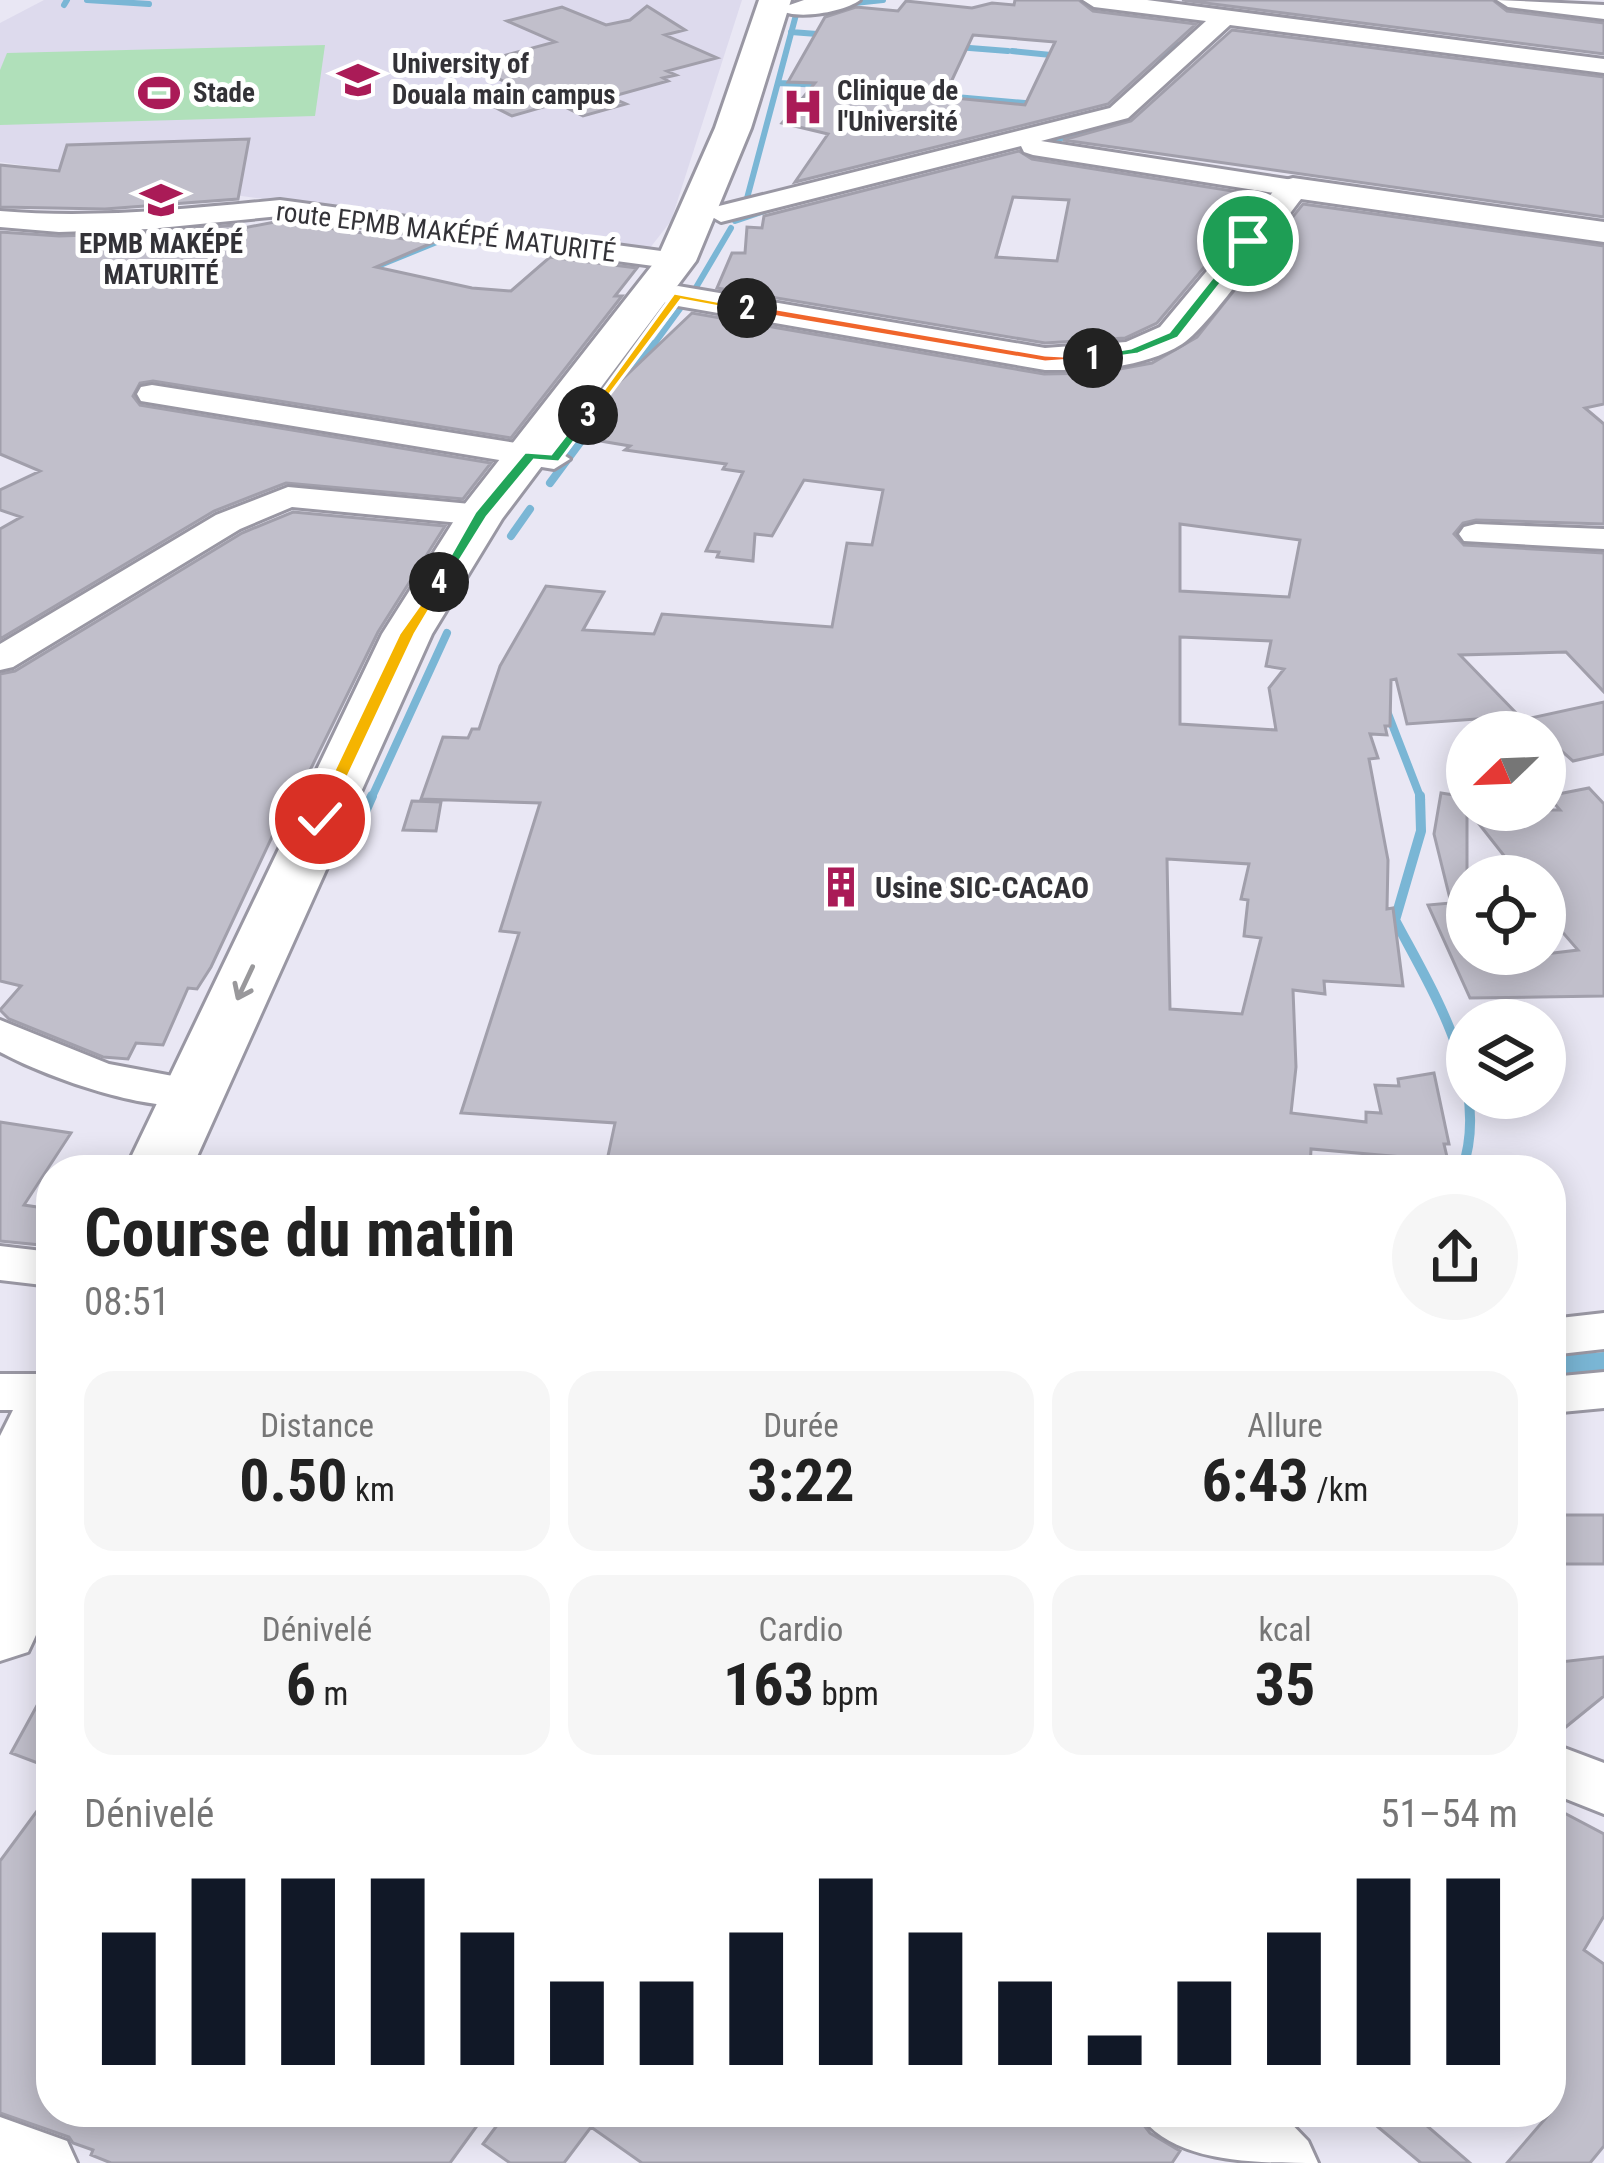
<!DOCTYPE html>
<html lang="fr">
<meta charset="utf-8">
<style>
body{margin:0;font-family:"Roboto Condensed",sans-serif;background:#f6f6f6;color:#222;height:100vh;display:flex;flex-direction:column;font-size:45px;white-space:nowrap}
*{box-sizing:border-box;margin:0}
p{font-size:39px;color:#767676}
.icon{flex:none;width:66px;height:66px;fill:none;stroke:currentColor;stroke-width:2;stroke-linecap:round;stroke-linejoin:round}
.map{position:relative;flex:1;overflow:hidden}
.drawer{position:absolute;left:36px;top:1155px;width:1530px;height:972px;display:flex;flex-direction:column;background:#fff;border-radius:48px;box-shadow:0 6px 30px #0003}
.drawer>*{flex:none}
.needle{width:78px;rotate:247deg}
.buttons{position:absolute;left:1446px;top:711px;display:grid;gap:24px}
.buttons a{display:grid;place-items:center;width:120px;height:120px;border-radius:50%;background:#fff;box-shadow:0 6px 30px #0003;font-size:60px}
.pin{position:absolute;display:grid;place-items:center;width:102px;height:102px;color:#fff;margin:-51px;border:6px solid #fff;border-radius:50%;box-shadow:0 3px 12px #0007}
.km{position:absolute;width:60px;height:60px;margin:-30px;border-radius:50%;background:#222;color:#fff;font-size:33px;line-height:60px;text-align:center}
.round{display:grid;place-items:center;flex:none;width:126px;height:126px;border-radius:63px;background:#f6f6f6}
.headline{display:flex;align-items:center;justify-content:space-between;height:204px;padding:0 48px}
h1{font-size:66px;font-weight:700;line-height:90px}
.metrics{display:grid;grid-template-columns:repeat(3,1fr);gap:18px;height:204px;padding:12px 48px}
.metrics div{display:grid;align-content:center;border-radius:30px;background:#f6f6f6;text-align:center}
.metrics b{font-size:60px;font-weight:700}
.metrics small{font-size:33px;font-weight:400}
.metrics p{font-size:33px}
.chart{height:336px;padding:24px 48px}
.chart p{display:flex;justify-content:space-between}
.chart svg{width:100%;height:216px;margin-top:12px;stroke:#111827;stroke-width:6}
.map>svg:first-child{display:block}
.built{fill:#dddaed}
.green{fill:#b0e0ba}
.lines{fill:none;stroke-linecap:round;stroke-linejoin:round}
.stream-far2{stroke:#7ab6d5;stroke-width:6}
.stream-far1{stroke:#7ab6d5;stroke-width:8}
.stream{stroke:#7ab6d5;stroke-width:10}
.canal{fill:#7ab6d5;fill-rule:evenodd}
.building{fill:#c1bfcb;stroke:#a19fab;stroke-width:3;fill-rule:evenodd}
.minor-casing{stroke:#9997a3;stroke-width:6}
.tertiary-casing{stroke:#9997a3;stroke-width:6}
.secondary-casing{stroke:#9997a3;stroke-width:6}
.minor{fill:#fff;fill-rule:evenodd}
.tertiary{fill:#fff;fill-rule:evenodd}
.secondary{fill:#fff;fill-rule:evenodd}
.oneway{stroke:#99989b}
.split-1{fill:#22a559;stroke:#fff;stroke-width:3}
.split-2{fill:#f0652b;stroke:#fff;stroke-width:3}
.split-3{fill:#f5b400;stroke:#fff;stroke-width:3}
.split-4{fill:#22a559;stroke:#fff;stroke-width:3}
.split-5{fill:#f5b400;stroke:#fff;stroke-width:3}
.labels{text-anchor:middle;dominant-baseline:central;stroke-width:10;stroke-linejoin:round;paint-order:stroke}
.far-poi-label{font-size:27px;font-weight:bold;fill:#333237;stroke:#fff;text-anchor:start}
.far-street-label{font-size:27px;fill:#333237;stroke:#fff}
.poi-label{font-size:30px;font-weight:bold;fill:#333237;stroke:#fff;text-anchor:start}
</style>
<div class="map">
<svg width="1604" height="2163" viewBox="0 0 1604 2163">
<rect width="100%" height="100%" fill="#e9e7f4"/>
<path class="built" d="M 44,0 L 742,0 L 671,221 L 646,253 L 0,162 L 0,23 Z"/>
<path class="green" d="M 325,45 L 315,116 L 0,125 L 0,70 L 7,53 Z"/>
<g class="lines">
<path class="stream-far2" d="M 87,0 L 149,4
M 845,4 L 883,0
M 64,5 L 67,0
M 791,32 L 830,35
M 957,47 L 1008,51
M 1012,51 L 1061,56
M 1152,71 L 1177,45
M 778,83 L 825,85
M 933,95 L 1025,103
M 1047,143 L 1116,120
M 752,201 L 746,202 L 797,11 L 802,10
M 735,221 L 770,209
M 363,272 L 449,237
M 691,296 L 731,228
M 652,347 L 682,306"/>
<path class="stream-far1" d="M 634,371 L 654,344
M 550,483 L 590,429
M 511,536 L 530,509
M 1385,706 L 1421,799
M 371,799 L 447,633"/>
<path class="stream" d="M 1420,796 L 1421,831 L 1395,920 C 1433,992 1492,1084 1462,1170
M 360,823 L 372,796"/>
<path class="canal" d="M 1604,1352 L 1604,1384 L 1551,1388 L 1551,1356 Z"/>
</g>
<path class="building" d="M 1015,0 L 1079,0 L 1093,11 L 1196,24 L 1108,104 L 795,182 L 828,134 L 782,123 L 815,83 L 788,82 L 825,17 L 856,7 L 898,11 L 906,1 L 972,8 L 992,3 L 1014,5 ZM 973,35 L 1055,42 L 1025,105 L 944,97 Z
M 1182,0 L 1493,0 L 1507,11 L 1604,23 L 1604,54 Z
M 647,6 L 685,30 L 665,35 L 717,58 L 667,71 L 676,75 L 663,78 L 668,81 L 610,97 L 626,104 L 583,116 L 557,103 L 512,116 L 471,95 L 512,85 L 469,65 L 555,42 L 507,21 L 562,7 L 606,25 L 630,20 Z
M 1232,30 L 1604,77 L 1604,217 L 1063,140 L 1131,121 Z
M 249,139 L 238,199 L 105,209 L 0,207 L 0,165 L 59,171 L 67,145 Z
M 1019,151 L 1032,159 L 1264,196 L 1157,323 L 1125,338 L 1045,343 L 717,288 L 732,253 L 745,253 L 747,227 L 762,228 L 764,216 ZM 1013,197 L 1069,200 L 1057,261 L 996,257 Z
M 1303,204 L 1604,246 L 1604,404 L 1585,408 L 1604,424 L 1604,524 L 1476,520 L 1463,523 L 1454,534 L 1464,545 L 1604,553 L 1604,692 L 1566,652 L 1460,655 L 1519,716 L 1407,724 L 1396,679 L 1391,680 L 1390,726 L 1385,726 L 1387,735 L 1370,734 L 1378,758 L 1369,759 L 1388,860 L 1387,909 L 1393,908 L 1403,986 L 1324,981 L 1325,994 L 1293,990 L 1296,1067 L 1291,1113 L 1366,1122 L 1366,1112 L 1381,1113 L 1375,1085 L 1399,1086 L 1398,1079 L 1434,1073 L 1449,1144 L 1444,1144 L 1448,1161 L 1311,1149 L 1310,1170 L 605,1170 L 615,1123 L 461,1113 L 519,933 L 500,931 L 540,803 L 421,799 L 443,737 L 468,738 L 472,729 L 479,729 L 500,666 L 546,586 L 604,592 L 583,630 L 654,634 L 662,614 L 832,627 L 847,543 L 872,545 L 883,490 L 804,480 L 772,536 L 755,534 L 753,561 L 717,557 L 719,552 L 706,551 L 743,472 L 723,469 L 726,464 L 625,450 L 630,446 L 570,436 L 590,410 L 692,313 L 1044,374 L 1098,373 L 1152,363 L 1197,337 ZM 1180,524 L 1300,540 L 1289,597 L 1180,591 ZM 1180,637 L 1271,641 L 1266,666 L 1284,669 L 1269,688 L 1276,730 L 1180,724 ZM 1167,859 L 1249,864 L 1241,899 L 1248,900 L 1244,936 L 1261,938 L 1242,1014 L 1170,1009 Z
M 280,221 L 432,243 L 376,267 L 472,288 L 511,291 L 550,257 L 637,268 L 615,296 L 622,296 L 511,438 L 153,381 L 140,383 L 133,396 L 140,405 L 491,463 L 463,499 L 286,483 L 214,511 L 0,639 L 0,529 L 21,517 L 0,510 L 0,490 L 40,471 L 0,454 L 0,232 L 59,236 L 149,233 L 234,225 L 233,230 Z
M 293,512 L 445,526 L 378,632 L 291,809 L 285,809 L 211,967 L 197,989 L 188,988 L 163,1045 L 136,1043 L 128,1059 L 103,1057 L 9,1019 L 0,1010 L 21,986 L 0,981 L 0,674 L 15,671 L 242,533 Z
M 1604,702 L 1604,754 L 1573,761 L 1526,719 Z
M 1589,788 L 1604,804 L 1604,996 L 1470,998 L 1428,905 L 1451,903 L 1434,834 L 1441,793 L 1467,797 L 1467,954 L 1545,954 L 1578,950 L 1545,912 L 1545,876 L 1520,876 L 1468,810 L 1560,810 L 1548,796 Z
M 412,801 L 441,802 L 436,831 L 403,830 Z
M 0,1122 L 71,1133 L 24,1205 L 51,1209 L 51,1246 L 0,1241 Z
M 1551,1515 L 1604,1515 L 1604,1564 L 1551,1564 Z
M 1604,1657 L 1604,1696 L 1551,1739 L 1551,1663 Z
M 51,1680 L 51,1768 L 11,1753 Z
M 51,1792 L 51,2112 L 487,2112 L 450,2163 L 111,2163 L 91,2155 L 93,2150 L 73,2143 L 69,2137 L 0,2113 L 0,1861 Z
M 1551,1806 L 1604,1834 L 1604,1916 L 1584,1950 L 1604,1964 L 1604,2146 L 1590,2163 L 1507,2163 L 1551,2112 Z
M 507,2112 L 900,2112 L 925,2125 L 938,2112 L 1102,2112 L 1119,2124 L 1127,2112 L 1134,2112 L 1150,2133 L 1180,2151 L 1172,2163 L 642,2163 L 591,2127 L 564,2163 L 510,2163 L 483,2144 Z
M 1360,2112 L 1411,2112 L 1470,2163 L 1421,2163 Z"/>
<g class="lines">
<g class="minor-casing">
<path id="minor" d="M 804,0 L 860,0 C 844,12 795,21 778,9 Z
M 1083,0 L 1147,0 L 1604,59 L 1604,73 L 1230,25 L 1128,118 L 1041,141 L 1293,180 L 1302,182 L 1306,188 L 1302,194 L 1293,196 L 1033,155 L 1024,152 L 1021,146 L 721,222 L 707,214 L 711,208 L 1110,108 L 1206,21 L 1094,7 Z
M 1497,0 L 1604,5 L 1604,19 L 1508,7 Z
M 280,200 L 676,253 L 690,261 L 676,269 L 280,216 L 149,229 L 59,232 L 0,227 L 0,211 C 94,219 186,209 280,200 Z
M 152,385 L 554,449 L 570,459 L 554,469 L 141,401 L 137,394 L 141,387 Z
M 288,487 L 481,505 L 498,515 L 481,525 L 292,507 L 240,529 L 13,667 L 0,670 L 0,644 L 216,515 Z
M 1476,524 L 1604,529 L 1604,549 L 1464,541 L 1459,534 L 1464,527 Z
M 0,1020 L 109,1064 L 210,1083 L 217,1093 L 210,1103 C 156,1117 49,1078 0,1052 Z
M 0,1246 L 51,1252 L 51,1286 L 0,1280 Z
M 1604,1313 L 1604,1349 L 1551,1355 L 1551,1319 Z
M 1604,1372 L 1604,1408 L 1551,1413 L 1551,1377 Z
M 0,1374 L 51,1374 L 51,1410 L 0,1410 Z
M 1551,1743 L 1604,1763 L 1604,1814 L 1551,1793 Z
M 1138,2112 L 1280,2112 L 1308,2141 L 1318,2163 C 1252,2163 1170,2163 1138,2112 Z
M 0,2117 L 67,2141 L 77,2163 L 0,2163 Z"/>
</g>
<g class="tertiary-casing">
<path id="tertiary" d="M 1293,178 L 1604,222 L 1604,242 L 1301,199 C 1277,229 1208,328 1182,344 C 1142,369 1091,370 1045,370 L 678,306 L 666,303 L 661,296 L 666,289 L 678,286 L 1045,348 L 1126,342 L 1160,327 L 1282,181 Z"/>
</g>
<g class="secondary-casing">
<path id="secondary" d="M 759,0 L 791,0 L 751,128 L 696,261 L 502,519 L 432,634 L 191,1170 L 125,1170 L 382,634 L 464,505 L 657,259 L 715,128 Z
M 51,1378 L 51,1603 L 28,1652 L 0,1661 L 0,1436 L 25,1386 Z"/>
</g>
<use href="#minor" class="minor"/>
<use href="#tertiary" class="tertiary"/>
<use href="#secondary" class="secondary"/>
</g>
<defs><path id="oneway-shaft" d="M-6 0H5M1.5-3L5.5 0L1.5 3" fill="none" stroke-width="1.6" stroke-linecap="round" stroke-linejoin="round" transform="scale(3)"/></defs>
<use class="oneway" href="#oneway-shaft" transform="translate(245 983) rotate(115)"/>
<path class="split-1" d="M 1244,238 L 1254,241 L 1178,338 L 1138,354 L 1088,361 L 1088,355 L 1131,348 L 1169,332 Z"/>
<path class="split-2" d="M 747,304 L 1045,355 L 1100,358 L 1045,362 L 743,311 Z"/>
<path class="split-3" d="M 674,293 L 753,308 L 747,312 L 681,300 L 592,418 L 583,418 Z"/>
<path class="split-4" d="M 583,413 L 594,415 L 559,462 L 534,460 L 487,517 L 444,586 L 433,586 L 475,512 L 525,452 L 551,454 Z"/>
<path class="split-5" d="M 439,578 L 446,582 L 415,634 L 328,819 L 313,823 L 311,819 L 399,634 Z"/>
<defs>
<g id="university-bare" transform="scale(3.24)"><path d="M0-5L7-2L0 1L-7-2ZM-4 1L0 2.5L4 1V4Q0 6-4 4Z" fill="#aa1b57" stroke="#fff" stroke-width="2.5" paint-order="stroke"/></g>
<g id="stadium-bare" transform="scale(3.24)"><path d="M0-5a6.5 5 0 1 0 0 10a6.5 5 0 1 0 0-10ZM-3.5-1.8h7v3.6h-7Z" fill="#aa1b57" stroke="#fff" stroke-width="2.5" paint-order="stroke"/></g>
<g id="hospital-bare" transform="scale(3.24)"><path d="M-5-5h3v3.5h4V-5h3V5h-3V1.5h-4V5h-3Z" fill="#aa1b57" stroke="#fff" stroke-width="2.5" paint-order="stroke"/></g>
<g id="school-bare" transform="scale(3.24)"><path d="M0-5L7-2L0 1L-7-2ZM-4 1L0 2.5L4 1V4Q0 6-4 4Z" fill="#aa1b57" stroke="#fff" stroke-width="2.5" paint-order="stroke"/></g>
<g id="building-bare" transform="scale(3.24)"><path d="M-4-6H4V6H1V3H-1V6H-4ZM-2.5-4.3h1.7v1.8h-1.7ZM.8-4.3h1.7v1.8H.8ZM-2.5-1h1.7V.8h-1.7ZM.8-1h1.7V.8H.8Z" fill="#aa1b57" stroke="#fff" stroke-width="2.5" paint-order="stroke"/></g>
</defs>
<g fill-rule="evenodd">
<use href="#university-bare" x="358" y="80"/>
<use href="#stadium-bare" x="159" y="93"/>
<use href="#hospital-bare" x="803" y="107"/>
<use href="#school-bare" x="161" y="200"/>
<use href="#building-bare" x="841" y="887"/>
</g>
<g class="labels">
<g class="far-poi-label">
<text x="392" y="64">University of<tspan x="392" dy="31">Douala main campus</tspan></text>
<text x="837" y="91">Clinique de<tspan x="837" dy="31">l'Université</tspan></text>
<text x="193" y="93">Stade</text>
<text x="161" y="244" text-anchor="middle">EPMB MAKÉPÉ<tspan x="161" dy="31">MATURITÉ</tspan></text>
</g>
<g class="far-street-label">
<text transform="translate(446 232) rotate(7)">route EPMB MAKÉPÉ MATURITÉ</text>
</g>
<g class="poi-label">
<text x="875" y="887">Usine SIC-CACAO</text>
</g>
</g>
</svg>
<div class="buttons">
<a><svg class="needle" viewBox="-14 -14 28 28"><path d="M0-13l5 13h-10z" fill="#e53935"/><path d="M0 13l5-13h-10z" fill="#767676"/></svg></a>
<a><svg class="icon" aria-label="locate" viewBox="0 0 24 24"><circle cx="12" cy="12" r="6"/><path d="M12 2v4M12 18v4M2 12h4M18 12h4"/></svg></a>
<a><svg class="icon" aria-label="layers" viewBox="0 0 24 24"><path d="M12 4l9 5-9 5-9-5zM3 14l9 5 9-5"/></svg></a>
</div>
<div class="pin" style="left:1248px;top:241px;background:#1e9e55"><svg class="icon" aria-label="arrive" viewBox="0 0 24 24"><path d="M6 21V4h12l-3 4 3 4H6"/></svg></div>
<div class="pin" style="left:320px;top:819px;background:#d93025"><svg class="icon" aria-label="check" viewBox="0 0 24 24"><path d="M5 12l5 5 9-10"/></svg></div>
<b class="km" style="left:1093px;top:358px">1</b>
<b class="km" style="left:747px;top:308px">2</b>
<b class="km" style="left:588px;top:415px">3</b>
<b class="km" style="left:439px;top:582px">4</b>
<section class="drawer">
<div class="headline"><div><h1>Course du matin</h1><p>08:51</p></div><a class="round"><svg class="icon" aria-label="share" viewBox="0 0 24 24"><path d="M12 15V3M7 8l5-5 5 5M5 13v7h14v-7"/></svg></a></div>
<div class="metrics">
<div><p>Distance</p><b>0.50<small> km</small></b></div>
<div><p>Durée</p><b>3:22</b></div>
<div><p>Allure</p><b>6:43<small> /km</small></b></div>
</div>
<div class="metrics">
<div><p>Dénivelé</p><b>6<small> m</small></b></div>
<div><p>Cardio</p><b>163<small> bpm</small></b></div>
<div><p>kcal</p><b>35</b></div>
</div>
<div class="chart"><p><span>Dénivelé</span>51–54 m</p>
<svg viewBox="0 0 160 44" preserveAspectRatio="none"><path d="M5 44V17M15 44V6M25 44V6M35 44V6M45 44V17M55 44V27M65 44V27M75 44V17M85 44V6M95 44V17M105 44V27M115 44V38M125 44V27M135 44V17M145 44V6M155 44V6"/></svg>
</div>
</section>
</div>
